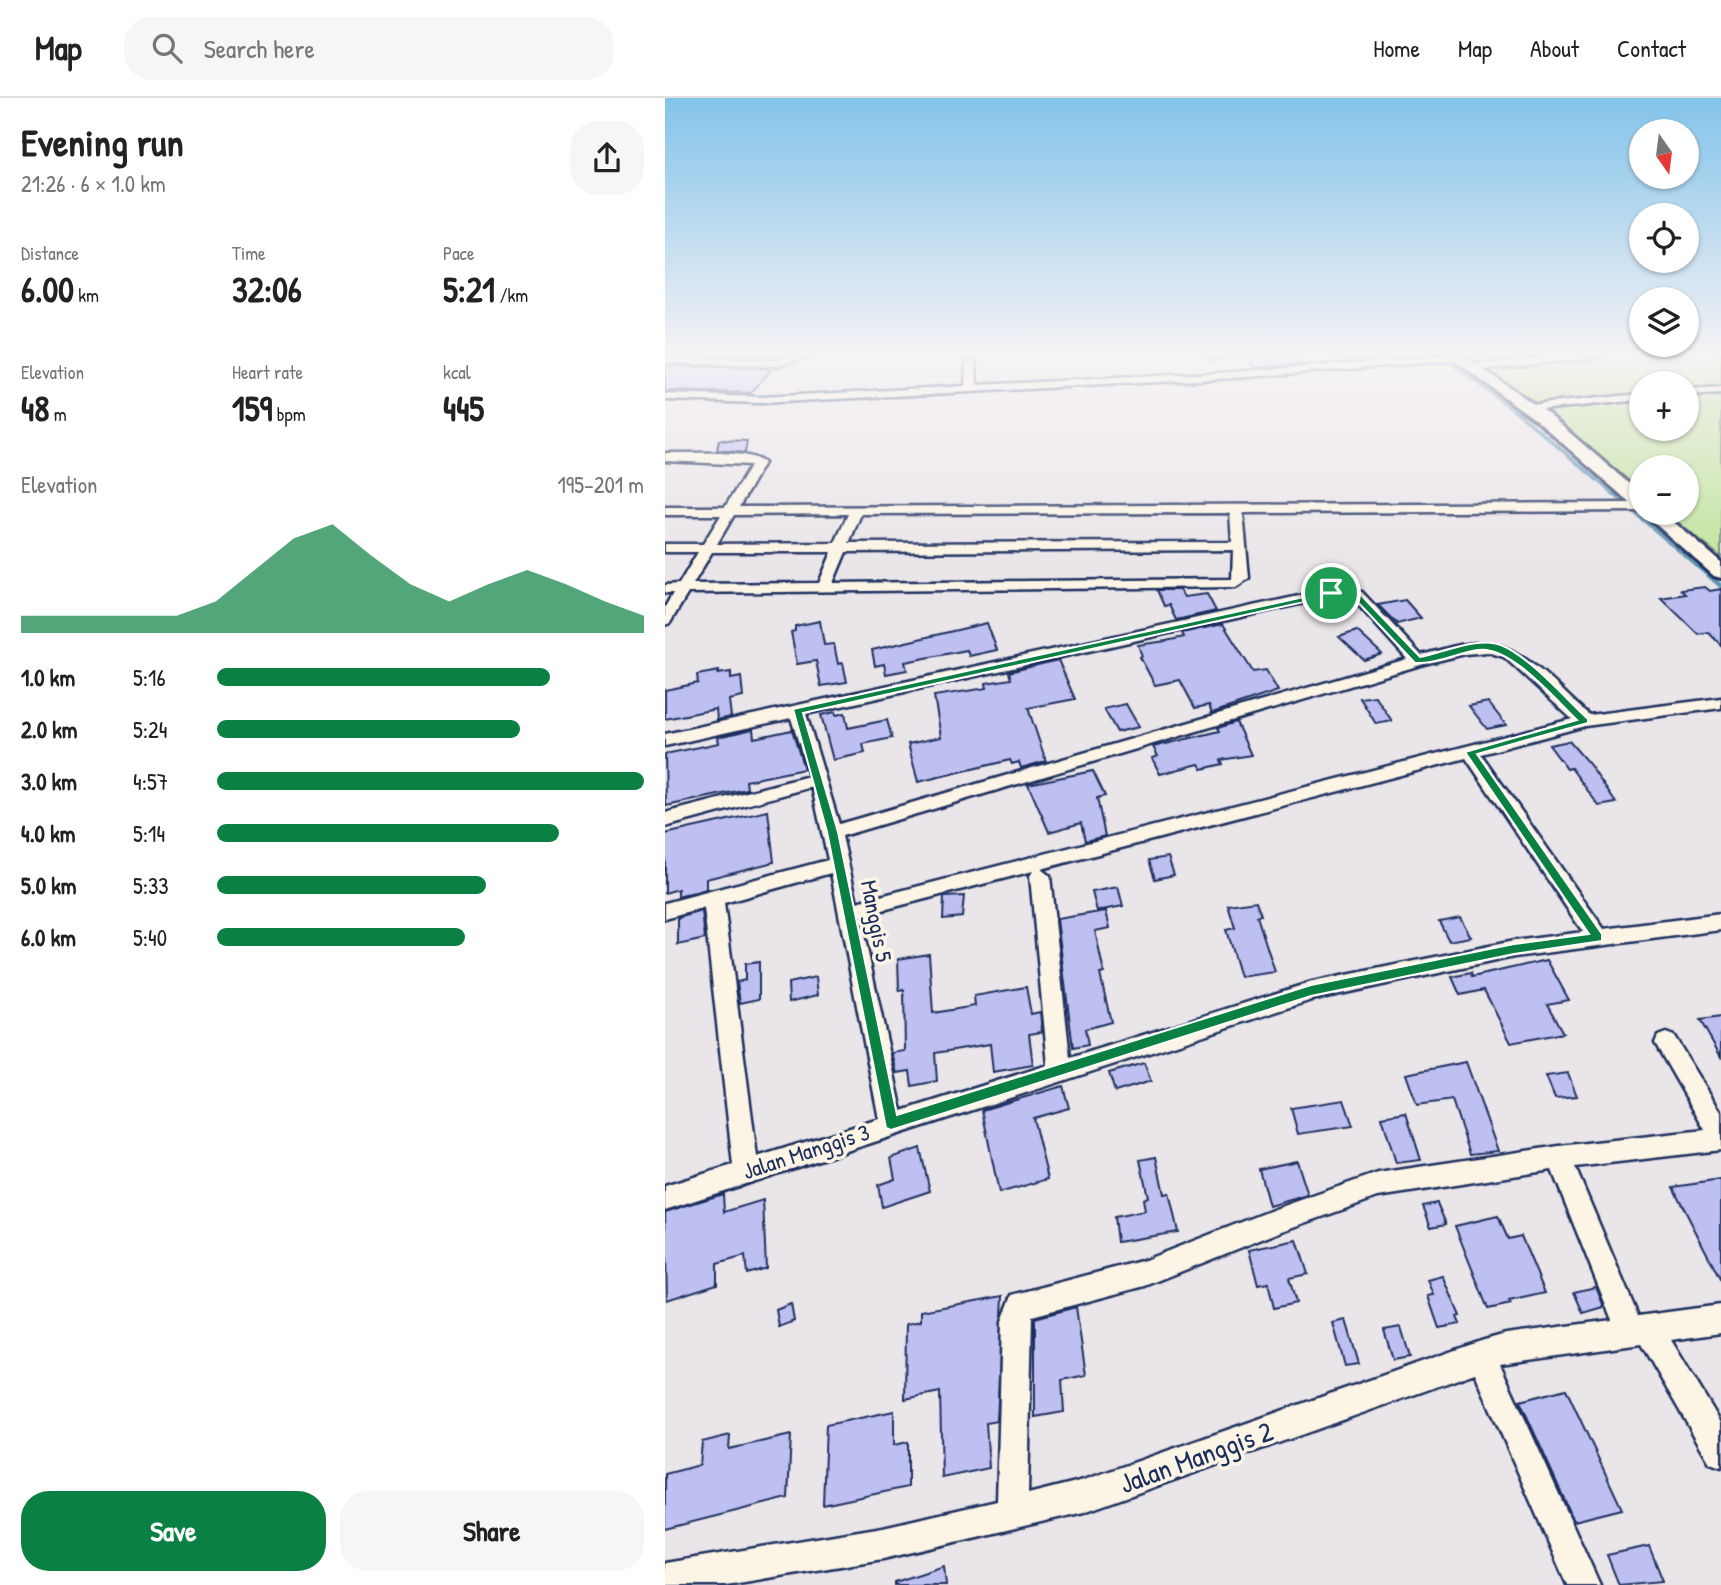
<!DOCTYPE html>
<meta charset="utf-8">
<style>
body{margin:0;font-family:"Patrick Hand",sans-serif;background:#f6f6f6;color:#222;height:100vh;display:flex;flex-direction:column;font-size:26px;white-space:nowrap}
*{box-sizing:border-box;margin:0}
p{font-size:23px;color:#767676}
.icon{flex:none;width:38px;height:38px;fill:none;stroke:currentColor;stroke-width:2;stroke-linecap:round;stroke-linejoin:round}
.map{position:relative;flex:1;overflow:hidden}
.side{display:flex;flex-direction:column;background:#fff;width:665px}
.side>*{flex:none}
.needle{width:46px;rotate:166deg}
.fabs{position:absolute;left:964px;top:21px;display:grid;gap:14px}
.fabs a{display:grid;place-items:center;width:70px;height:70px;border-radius:50%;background:#fff;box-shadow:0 2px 5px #0004;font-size:35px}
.pin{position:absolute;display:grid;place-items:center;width:60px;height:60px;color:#fff;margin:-30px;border:4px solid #fff;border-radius:50%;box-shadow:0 2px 7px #0007}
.round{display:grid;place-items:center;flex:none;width:74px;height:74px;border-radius:28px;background:#f6f6f6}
.summary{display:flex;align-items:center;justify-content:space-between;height:119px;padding:0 21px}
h1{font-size:38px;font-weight:800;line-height:52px}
.figures{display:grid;grid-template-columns:repeat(3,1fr);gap:10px;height:119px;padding:7px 21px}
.figures div{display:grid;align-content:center}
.figures b{font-size:35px;font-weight:800}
.figures small{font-size:19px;font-weight:400}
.figures p{font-size:19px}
.chart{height:196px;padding:14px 21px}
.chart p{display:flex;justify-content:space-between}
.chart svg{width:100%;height:126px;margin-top:7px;fill:#0b8043;opacity:.7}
.cta{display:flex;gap:14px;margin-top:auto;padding:14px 21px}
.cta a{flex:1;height:80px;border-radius:28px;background:#0b8043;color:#fff;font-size:28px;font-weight:800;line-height:80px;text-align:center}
.cta a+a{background:#f6f6f6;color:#222}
ul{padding:0 21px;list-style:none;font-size:23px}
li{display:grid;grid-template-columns:112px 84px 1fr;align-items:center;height:52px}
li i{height:18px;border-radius:9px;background:#0b8043}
header{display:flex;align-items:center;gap:42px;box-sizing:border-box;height:98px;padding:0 35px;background:#fff;border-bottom:2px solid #e0e0e0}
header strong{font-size:33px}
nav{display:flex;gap:38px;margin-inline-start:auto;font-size:24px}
.search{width:490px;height:63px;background:#f6f6f6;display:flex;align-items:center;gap:18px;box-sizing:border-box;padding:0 24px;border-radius:28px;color:#767676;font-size:26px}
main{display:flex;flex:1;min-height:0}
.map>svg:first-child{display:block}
.green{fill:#c2e49d;stroke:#6e8a7e;stroke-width:2}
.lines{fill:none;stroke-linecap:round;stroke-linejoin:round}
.stream-far1{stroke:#5f95b3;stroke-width:3.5}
.stream{stroke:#5f95b3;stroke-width:4.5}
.building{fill:#bfc0f2;stroke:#1b2f5e;stroke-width:2}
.street-casing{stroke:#1b2f5e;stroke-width:5}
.secondary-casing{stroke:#1b2f5e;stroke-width:6}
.street{fill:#fcf5e5;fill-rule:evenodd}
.secondary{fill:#fcf5e5;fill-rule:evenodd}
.route{fill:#0b8043;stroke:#fff;stroke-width:2;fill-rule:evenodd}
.labels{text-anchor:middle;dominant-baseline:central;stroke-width:7;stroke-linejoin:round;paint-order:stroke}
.street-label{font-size:23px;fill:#1b2f5e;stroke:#fcf5e5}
.near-street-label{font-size:28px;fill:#1b2f5e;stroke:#fcf5e5}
</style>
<header>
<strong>Map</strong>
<div class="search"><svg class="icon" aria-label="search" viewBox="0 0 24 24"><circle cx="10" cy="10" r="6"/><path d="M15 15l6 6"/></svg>Search here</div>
<nav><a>Home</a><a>Map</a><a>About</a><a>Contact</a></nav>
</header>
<main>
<section class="side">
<div class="summary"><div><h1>Evening run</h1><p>21:26 · 6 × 1.0 km</p></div><a class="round"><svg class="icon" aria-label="share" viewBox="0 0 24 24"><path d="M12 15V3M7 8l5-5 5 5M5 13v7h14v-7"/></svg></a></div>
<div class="figures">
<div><p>Distance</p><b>6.00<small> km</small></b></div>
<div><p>Time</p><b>32:06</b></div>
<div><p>Pace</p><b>5:21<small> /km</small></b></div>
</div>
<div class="figures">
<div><p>Elevation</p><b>48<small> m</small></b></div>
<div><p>Heart rate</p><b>159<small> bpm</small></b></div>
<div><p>kcal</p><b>445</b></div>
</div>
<div class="chart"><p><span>Elevation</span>195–201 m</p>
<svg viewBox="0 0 160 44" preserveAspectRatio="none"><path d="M0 44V38L10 38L20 38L30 38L40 38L50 33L60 22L70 11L80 6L90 17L100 27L110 33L120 27L130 22L140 27L150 33L160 38V44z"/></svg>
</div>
<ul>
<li><b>1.0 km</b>5:16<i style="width:78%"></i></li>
<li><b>2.0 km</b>5:24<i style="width:71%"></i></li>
<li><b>3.0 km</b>4:57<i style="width:100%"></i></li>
<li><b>4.0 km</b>5:14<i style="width:80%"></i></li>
<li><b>5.0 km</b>5:33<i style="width:63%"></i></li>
<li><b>6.0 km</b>5:40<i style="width:58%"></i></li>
</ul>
<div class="cta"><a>Save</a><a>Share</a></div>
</section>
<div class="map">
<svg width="1056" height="1487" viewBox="0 0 1056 1487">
<rect width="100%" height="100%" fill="#eae5e9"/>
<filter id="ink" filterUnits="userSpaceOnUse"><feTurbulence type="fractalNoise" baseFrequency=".0143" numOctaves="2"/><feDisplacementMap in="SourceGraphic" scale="14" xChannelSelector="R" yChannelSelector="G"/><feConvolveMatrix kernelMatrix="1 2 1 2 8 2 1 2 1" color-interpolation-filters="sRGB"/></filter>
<g filter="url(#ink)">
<path class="green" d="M 961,256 L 1056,256 L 1056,290 L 1022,293 L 1022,285 L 976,285 L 976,296 L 866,307 L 817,272 Z
M 1056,298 L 1056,459 L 1001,415 L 1022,415 L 1022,369 L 976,369 L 976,395 L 875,312 L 976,304 L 976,331 L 1022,331 L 1022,301 Z"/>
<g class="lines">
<path class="stream-far1" d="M 772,256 L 776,258
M 784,264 L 852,314 L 958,404
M 1022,298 L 1056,296
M 941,305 L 976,302"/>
<path class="stream" d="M 971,415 L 1056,488"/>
</g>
<path class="building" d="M 578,256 L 637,256 L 637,266 L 590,270 Z
M 0,268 L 98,270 L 106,272 L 86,295 L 0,293 Z
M 54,342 L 82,343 L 80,355 L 52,352 Z
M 1040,489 L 1045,493 L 1056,491 L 1056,547 L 1043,534 L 1033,536 L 996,500 L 1020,496 L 1016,492 Z
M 492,492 L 514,492 L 519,499 L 542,496 L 551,513 L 511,522 L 504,507 L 499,508 Z
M 740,502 L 756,520 L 732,526 L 713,507 Z
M 155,523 L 159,547 L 169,546 L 173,566 L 178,565 L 182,584 L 156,588 L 151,563 L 132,566 L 126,534 L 130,533 L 130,528 Z
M 322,525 L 332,552 L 304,558 L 302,552 L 240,564 L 242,572 L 221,576 L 219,566 L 210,568 L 207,552 Z
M 558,526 L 588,574 L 601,572 L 613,593 L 547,615 L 544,607 L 530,610 L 515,582 L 490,587 L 475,559 L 477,558 L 473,547 L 501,543 L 519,539 L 517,535 Z
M 692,533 L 717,556 L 699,562 L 674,539 Z
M 393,562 L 410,601 L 363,610 L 381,663 L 356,670 L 354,664 L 347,666 L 345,662 L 253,684 L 243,646 L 276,639 L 269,598 L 322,590 L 321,585 L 346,581 L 344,574 Z
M 54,573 L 53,576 L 66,574 L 66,581 L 76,579 L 78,599 L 64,602 L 66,619 L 52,622 L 51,611 L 0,621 L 0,592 L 33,585 L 32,577 Z
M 710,598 L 727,623 L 711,626 L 695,600 Z
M 823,604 L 841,627 L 822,631 L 804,608 Z
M 461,606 L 474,629 L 452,634 L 439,611 Z
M 170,614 L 171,617 L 180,615 L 183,630 L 222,622 L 227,640 L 198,646 L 200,655 L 168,662 L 156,617 Z
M 571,624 L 586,657 L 556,662 L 558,666 L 537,671 L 534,666 L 495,676 L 487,660 L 493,658 L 488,649 L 555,633 L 553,630 Z
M 88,631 L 89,640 L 127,632 L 139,671 L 81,683 L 82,691 L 1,708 L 0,656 L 54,645 L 53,639 Z
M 904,643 L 924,666 L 951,705 L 934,708 L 906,670 L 902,671 L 884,647 Z
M 428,673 L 440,698 L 432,700 L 440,738 L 420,743 L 416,725 L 384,734 L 363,686 Z
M 103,713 L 109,764 L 41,781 L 41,791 L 13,799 L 13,791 L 0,795 L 0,736 Z
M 503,759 L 509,777 L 490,781 L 484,762 Z
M 453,789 L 458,808 L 432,813 L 427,794 Z
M 299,798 L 297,819 L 278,821 L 279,799 Z
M 591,803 L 596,817 L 592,818 L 610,874 L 575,879 L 561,832 L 570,830 L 563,807 Z
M 37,813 L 40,841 L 13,847 L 13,820 Z
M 441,813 L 445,830 L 430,833 L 439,875 L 435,876 L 446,924 L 420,931 L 423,947 L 408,950 L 392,821 Z
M 795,819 L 806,839 L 784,843 L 774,823 Z
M 264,856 L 268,915 L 310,908 L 309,898 L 361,889 L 366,916 L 375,914 L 377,934 L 364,936 L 368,967 L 328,974 L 325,946 L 270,955 L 272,983 L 247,988 L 245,973 L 232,975 L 227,955 L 240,953 L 239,892 L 234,893 L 233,861 Z
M 882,862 L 904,902 L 882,906 L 898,935 L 846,945 L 819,892 L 795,897 L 787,879 L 806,875 L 807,879 Z
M 94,864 L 94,901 L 75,905 L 72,884 L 80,882 L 80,866 Z
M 151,879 L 153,897 L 124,904 L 123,885 Z
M 1056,919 L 1056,959 L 1035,922 Z
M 801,964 L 833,1053 L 805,1056 L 787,1002 L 752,1007 L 741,976 Z
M 479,965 L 486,983 L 450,994 L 444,975 Z
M 903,975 L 912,998 L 890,1000 L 881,978 Z
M 398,988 L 404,1010 L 368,1020 L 383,1081 L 334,1095 L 317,1012 Z
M 679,1002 L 688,1028 L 633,1036 L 626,1010 Z
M 741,1015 L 756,1062 L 731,1065 L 717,1019 Z
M 255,1050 L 265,1093 L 217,1109 L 213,1087 L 230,1081 L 226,1060 Z
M 491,1059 L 499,1096 L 504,1095 L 513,1134 L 452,1144 L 449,1119 L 480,1113 L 478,1101 L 483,1099 L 475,1062 Z
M 632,1063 L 643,1097 L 604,1108 L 594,1071 Z
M 1056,1082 L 1056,1183 L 1008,1089 Z
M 58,1096 L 59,1114 L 98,1102 L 101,1170 L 82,1176 L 80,1158 L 52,1166 L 52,1186 L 2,1202 L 0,1114 Z
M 772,1105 L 781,1126 L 766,1129 L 758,1108 Z
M 833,1118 L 843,1141 L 856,1138 L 880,1195 L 844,1203 L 846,1206 L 823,1211 L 790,1128 Z
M 632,1142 L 643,1176 L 624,1180 L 631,1205 L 609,1210 L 603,1185 L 593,1187 L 584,1152 Z
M 778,1178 L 795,1218 L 792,1219 L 795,1226 L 774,1230 L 763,1198 L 769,1197 L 763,1182 Z
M 931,1189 L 939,1209 L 918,1215 L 909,1194 Z
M 338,1198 L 332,1323 L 321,1325 L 324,1370 L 277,1380 L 275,1294 L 240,1301 L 241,1226 L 256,1223 L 256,1213 Z
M 126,1206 L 129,1223 L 114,1229 L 111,1212 Z
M 411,1209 L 421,1277 L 397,1282 L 399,1314 L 370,1319 L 370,1220 Z
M 681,1222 L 694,1266 L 680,1268 L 668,1225 Z
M 736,1229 L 745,1259 L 728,1262 L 719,1232 Z
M 901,1291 L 957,1411 L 909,1423 L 855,1303 Z
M 229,1313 L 229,1347 L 243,1344 L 243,1389 L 158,1407 L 161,1327 Z
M 65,1337 L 64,1351 L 126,1337 L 123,1400 L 0,1431 L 0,1376 L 35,1367 L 37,1344 Z
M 984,1448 L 998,1483 L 954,1487 L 942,1457 Z
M 279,1468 L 281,1487 L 230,1487 L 230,1484 Z"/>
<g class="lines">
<g class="street-casing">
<path id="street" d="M 133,256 L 149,256 L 111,268 L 0,265 L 0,259 L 111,262 Z
M 544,256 L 571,256 L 548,261 L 544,260 Z
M 908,256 L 940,256 L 935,259 L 807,273 L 802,270 L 807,267 Z
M 793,257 L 798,260 L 797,262 L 569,280 L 96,305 L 0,302 L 0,296 L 96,299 L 300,288 L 301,265 L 306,262 L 311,265 L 312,287 L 569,274 Z
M 1056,290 L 1056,296 L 1022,298 L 1022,292 Z
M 976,296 L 976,302 L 864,313 L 858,310 L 864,307 Z
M 0,355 C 24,356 82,350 99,365 L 74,409 L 976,405 L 976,413 L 578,415 L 584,480 L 571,489 L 23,495 L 5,525 L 0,527 L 0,509 L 8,495 L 0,495 L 0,487 L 14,486 L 33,454 L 0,454 L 0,446 L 38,446 L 56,417 L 0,417 L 0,409 L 60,409 L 86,367 L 0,363 ZM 565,415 L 567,444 L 184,445 L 196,416 ZM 183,416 L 170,445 L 52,446 L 69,417 ZM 568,452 L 567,481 L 168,485 L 181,454 ZM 47,454 L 167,454 L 154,485 L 28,486 Z
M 666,491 L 697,494 L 756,557 C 777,552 798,544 820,545 C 857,546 896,593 924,617 L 1056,600 L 1056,610 L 920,628 L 816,656 L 939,831 L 1056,816 L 1056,832 L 849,859 L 647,902 L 0,1112 L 0,1088 L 68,1067 L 39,810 L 0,821 L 0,805 L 163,762 L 147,689 L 0,729 L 0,715 L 144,678 L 126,620 L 0,648 L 0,636 ZM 666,499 L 688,501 L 742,561 L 174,726 L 141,616 ZM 823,554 L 839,559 L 907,621 L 192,804 L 177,738 L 759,566 L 800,556 ZM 801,660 L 918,834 L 849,843 L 647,884 L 405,960 L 385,778 L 376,771 ZM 368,773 L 365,778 L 383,967 L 237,1013 L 195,818 ZM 166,775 L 214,1021 L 92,1059 L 59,805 Z
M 1001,935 L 1009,938 L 1056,1014 L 1056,1052 L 910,1069 L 973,1218 L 1056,1207 L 1056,1235 L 1006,1242 L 1056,1325 L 1056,1369 L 1045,1365 L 976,1246 L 835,1266 L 935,1487 L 902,1487 L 810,1275 L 419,1414 L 218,1461 L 61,1487 L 0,1487 L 0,1465 L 218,1429 L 332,1403 L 337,1223 L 347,1197 L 480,1162 L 610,1111 L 713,1075 L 894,1048 L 1040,1032 L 990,945 L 993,938 ZM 887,1072 L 947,1222 L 841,1236 L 816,1243 L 419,1382 L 363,1396 L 367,1218 L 480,1188 L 612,1135 L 713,1099 Z"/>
</g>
<g class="secondary-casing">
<path id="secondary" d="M 780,256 L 796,256 L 883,316 L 976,396 L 976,410 L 970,409 L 871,322 Z
M 978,415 L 998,415 L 1056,464 L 1056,480 L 1049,478 Z"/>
</g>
<use href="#street" class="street"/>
<use href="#secondary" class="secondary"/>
</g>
</g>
<linearGradient id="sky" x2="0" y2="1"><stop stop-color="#83c3ea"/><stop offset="0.55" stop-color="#f6f3f5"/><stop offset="1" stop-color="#f6f3f5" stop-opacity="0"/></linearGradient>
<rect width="1056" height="464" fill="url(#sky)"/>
<path class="route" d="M 666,493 L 695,496 L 755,559 C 777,555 814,538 836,547 C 865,559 899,599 923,621 L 923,625 L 812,656 L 937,836 L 937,843 L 849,856 L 646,898 L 226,1032 L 221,1030 L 162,734 L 128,611 ZM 666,498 L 689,500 L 750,565 C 771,566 793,555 813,552 C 845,547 890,601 912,622 L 800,654 L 924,836 L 849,846 L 646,887 L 232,1017 L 173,734 L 138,615 Z"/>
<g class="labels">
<g class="street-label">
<text transform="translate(212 823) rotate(79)">Manggis 5</text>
<text transform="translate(141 1053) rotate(-18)">Jalan Manggis 3</text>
</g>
<g class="near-street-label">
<text transform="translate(531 1359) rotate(-20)">Jalan Manggis 2</text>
</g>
</g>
</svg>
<div class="fabs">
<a><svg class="needle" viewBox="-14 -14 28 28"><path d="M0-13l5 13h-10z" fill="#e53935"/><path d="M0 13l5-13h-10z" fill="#767676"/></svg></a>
<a><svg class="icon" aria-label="locate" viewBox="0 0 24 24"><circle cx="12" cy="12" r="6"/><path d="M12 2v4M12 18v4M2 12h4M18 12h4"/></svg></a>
<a><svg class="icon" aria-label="layers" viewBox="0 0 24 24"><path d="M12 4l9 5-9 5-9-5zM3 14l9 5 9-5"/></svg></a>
<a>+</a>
<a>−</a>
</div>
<div class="pin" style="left:666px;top:495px;background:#1e9e55"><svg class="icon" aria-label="arrive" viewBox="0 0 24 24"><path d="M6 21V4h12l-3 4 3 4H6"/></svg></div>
</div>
</main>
